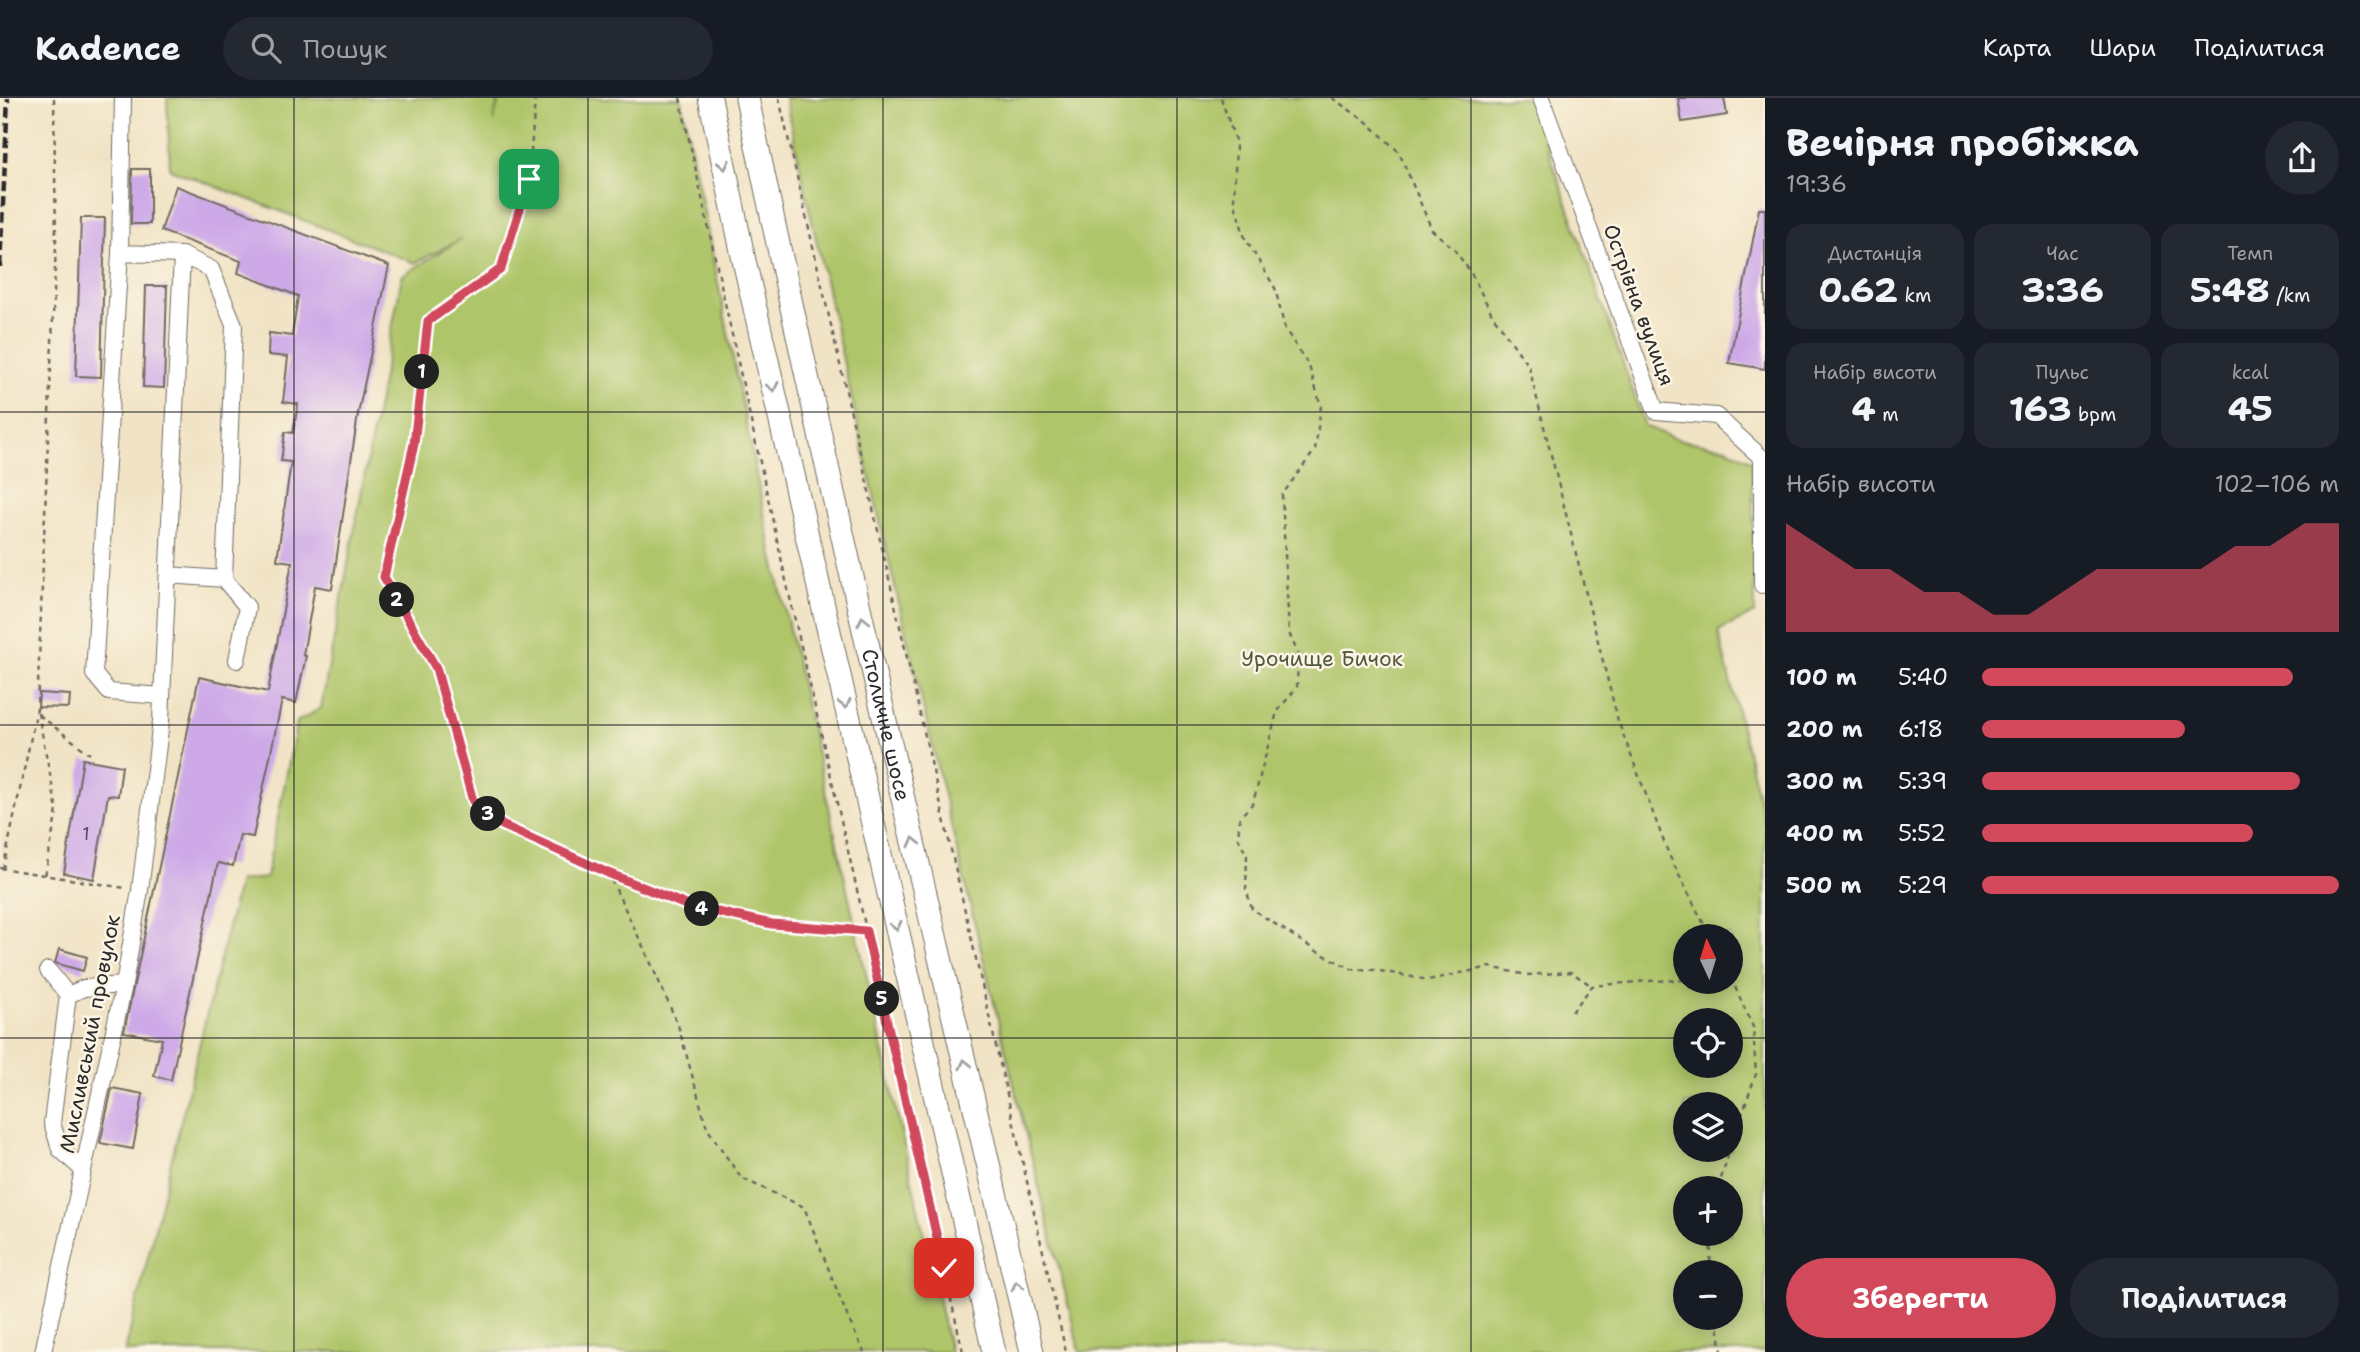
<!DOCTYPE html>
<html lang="uk">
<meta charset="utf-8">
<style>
body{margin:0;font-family:"Shantell Sans",sans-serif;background:#242831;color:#f1f3f6;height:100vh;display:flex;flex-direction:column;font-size:26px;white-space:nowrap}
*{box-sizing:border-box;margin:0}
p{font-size:23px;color:#9ea1a6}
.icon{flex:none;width:38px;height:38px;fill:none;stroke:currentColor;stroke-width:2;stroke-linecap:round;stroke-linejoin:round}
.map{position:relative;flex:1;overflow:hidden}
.sheet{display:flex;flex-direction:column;background:#171b24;width:595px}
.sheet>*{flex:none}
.needle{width:46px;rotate:356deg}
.tools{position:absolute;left:1673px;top:826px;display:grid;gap:14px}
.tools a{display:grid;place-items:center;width:70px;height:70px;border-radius:50%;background:#171b24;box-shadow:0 4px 18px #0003;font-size:35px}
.pin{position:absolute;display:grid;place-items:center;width:60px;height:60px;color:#fff;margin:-30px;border-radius:14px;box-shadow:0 4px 10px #0006}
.km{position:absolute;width:35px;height:35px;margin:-18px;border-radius:50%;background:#222;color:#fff;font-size:19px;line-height:35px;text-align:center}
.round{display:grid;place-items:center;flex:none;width:74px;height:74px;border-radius:37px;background:#242831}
.summary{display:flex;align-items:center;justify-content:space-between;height:119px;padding:0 21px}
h1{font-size:38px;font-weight:700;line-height:52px}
.stats{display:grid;grid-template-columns:repeat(3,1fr);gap:10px;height:119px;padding:7px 21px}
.stats div{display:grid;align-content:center;border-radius:18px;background:#242831;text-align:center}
.stats b{font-size:35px;font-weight:700}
.stats small{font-size:19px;font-weight:400}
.stats p{font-size:19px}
.chart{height:196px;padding:14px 21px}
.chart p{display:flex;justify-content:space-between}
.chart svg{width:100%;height:126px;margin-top:7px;fill:#d1495b;opacity:.7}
.primary-button{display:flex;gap:14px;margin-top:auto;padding:14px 21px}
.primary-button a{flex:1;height:80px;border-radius:42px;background:#d1495b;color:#fff;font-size:28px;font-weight:700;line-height:80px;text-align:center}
.primary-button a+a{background:#242831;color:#f1f3f6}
ul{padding:0 21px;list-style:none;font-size:23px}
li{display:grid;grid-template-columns:112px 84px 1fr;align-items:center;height:52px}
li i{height:18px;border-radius:9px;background:#d1495b}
header{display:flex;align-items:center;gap:42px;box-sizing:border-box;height:98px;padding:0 35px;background:#171b24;border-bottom:2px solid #363941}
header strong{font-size:33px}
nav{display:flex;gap:38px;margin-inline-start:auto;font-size:24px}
.search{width:490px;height:63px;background:#242831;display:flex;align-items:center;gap:18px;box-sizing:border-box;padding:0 24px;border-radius:38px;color:#9ea1a6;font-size:26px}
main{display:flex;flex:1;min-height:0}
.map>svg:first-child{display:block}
.green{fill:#afc569;stroke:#6d784a;stroke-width:2;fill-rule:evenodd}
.building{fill:#cda9e8}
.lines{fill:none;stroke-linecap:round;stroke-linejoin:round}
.minor-casing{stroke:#706b61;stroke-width:18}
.highway-casing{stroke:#706b61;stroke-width:25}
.path{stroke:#706b61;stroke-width:2.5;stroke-dasharray:5 5;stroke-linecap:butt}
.minor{stroke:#fff;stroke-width:16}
.highway{stroke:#fff;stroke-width:23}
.rail{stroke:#2b2b2b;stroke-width:4.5;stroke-dasharray:10 5;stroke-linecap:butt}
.oneway{stroke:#a0a0a0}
.route-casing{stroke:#fff;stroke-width:14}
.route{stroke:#d1495b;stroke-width:9}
.grid{fill:none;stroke:#2b2b2b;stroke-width:2;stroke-opacity:0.55}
.labels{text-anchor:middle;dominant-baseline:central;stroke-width:5;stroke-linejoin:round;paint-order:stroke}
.number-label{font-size:18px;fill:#544a5a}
.street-label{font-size:21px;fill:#2b2b2b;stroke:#fcf5e5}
.park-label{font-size:21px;fill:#53593e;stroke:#fcf5e5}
</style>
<header>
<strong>Kadence</strong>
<div class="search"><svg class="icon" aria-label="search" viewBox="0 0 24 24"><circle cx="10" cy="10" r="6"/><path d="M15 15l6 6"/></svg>Пошук</div>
<nav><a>Карта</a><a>Шари</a><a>Поділитися</a></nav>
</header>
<main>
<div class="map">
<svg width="1765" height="1254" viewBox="0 0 1765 1254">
<rect width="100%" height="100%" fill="#fcf5e5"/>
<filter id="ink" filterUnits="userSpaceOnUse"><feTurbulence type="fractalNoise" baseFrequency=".0143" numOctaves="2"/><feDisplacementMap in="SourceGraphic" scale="14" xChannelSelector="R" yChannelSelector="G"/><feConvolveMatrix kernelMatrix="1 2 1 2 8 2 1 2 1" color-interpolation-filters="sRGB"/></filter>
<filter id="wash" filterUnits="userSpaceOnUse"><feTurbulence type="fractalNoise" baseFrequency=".00686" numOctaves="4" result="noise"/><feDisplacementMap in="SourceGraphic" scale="28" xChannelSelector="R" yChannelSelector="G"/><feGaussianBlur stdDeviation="1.57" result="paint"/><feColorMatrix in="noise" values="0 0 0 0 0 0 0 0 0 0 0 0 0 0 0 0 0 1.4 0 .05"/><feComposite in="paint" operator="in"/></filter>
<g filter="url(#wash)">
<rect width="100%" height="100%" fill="#f1e3c5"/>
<path class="green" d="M 167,0 L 499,0 L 493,23 L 500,0 L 681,0 L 769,440 L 950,1254 L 125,1254 L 239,783 L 266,780 L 297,624 L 321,610 L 402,178 L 461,141 L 415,165 L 170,71 Z
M 785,0 L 1530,0 L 1645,328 L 1676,341 L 1727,350 L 1752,363 L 1755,515 L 1718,533 L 1765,727 L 1765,1254 L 1080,1254 C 976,838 876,420 785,0 ZM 1685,838 L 1731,838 L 1731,884 L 1685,884 ZM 1685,922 L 1731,922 L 1731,968 L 1685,968 ZM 1731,1006 L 1731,1052 L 1685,1052 L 1685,1006 ZM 1685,1090 L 1731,1090 L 1731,1136 L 1685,1136 ZM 1685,1174 L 1731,1174 L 1731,1220 L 1685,1220 Z"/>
<g id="blocks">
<path class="building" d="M 1678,0 L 1724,0 L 1727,17 L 1682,24 Z
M 132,71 L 150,71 L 150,126 L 131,126 Z
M 176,88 L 389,168 L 358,316 L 332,491 L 315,488 L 303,557 L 306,558 L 296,605 L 282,602 L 253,739 L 240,737 L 233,768 L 218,765 L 171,982 L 154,978 L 162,941 L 124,934 L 199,579 L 268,594 L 292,464 L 277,462 L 291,364 L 281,363 L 285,334 L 293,335 L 298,306 L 283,304 L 288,259 L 268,257 L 269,235 L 292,238 L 298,198 L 238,175 L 241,163 L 161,133 Z
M 1759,111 L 1765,111 L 1765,271 L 1729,265 Z
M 81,120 L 105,120 L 101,279 L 76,278 Z
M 146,188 L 167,188 L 164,290 L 143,289 Z
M 39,595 L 70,597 L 69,610 L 38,609 Z
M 83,661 L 122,668 L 118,698 L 108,697 L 94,781 L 64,775 Z
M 59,851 L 87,859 L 83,873 L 55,865 Z
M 112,990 L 143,996 L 133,1051 L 100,1045 Z"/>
</g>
</g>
<g filter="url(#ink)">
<use href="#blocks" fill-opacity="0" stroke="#706b61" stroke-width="2"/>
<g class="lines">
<g class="minor-casing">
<path id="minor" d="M 1541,0 L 1656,313 L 1716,318 L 1762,360 L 1762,487
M 120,155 L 94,576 L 109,594 L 162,598
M 168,477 L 224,481 L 234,227 L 211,171 L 182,157
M 224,481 L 247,509 L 237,562
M 48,872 L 68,897 L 52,1025 L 60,1051 L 83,1072
M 68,897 L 84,890 L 124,887
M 43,1254 L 124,887 L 140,792 L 161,623 L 182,157 L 120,155 L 123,0"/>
</g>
<g class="highway-casing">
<g id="highway">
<path d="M 710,0 L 743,158 L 994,1254"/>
<path id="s1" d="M 747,0 C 835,420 935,837 1032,1254"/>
</g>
</g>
<path class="path" d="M 535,0 L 529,81 L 501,171 L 428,223 L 414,346 L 384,479 L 436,570 L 473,703 L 502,727 L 608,775 L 649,861 L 678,927 L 707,1030 L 741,1080 L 804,1109 L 848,1220 L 864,1254
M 680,0 L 787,487 L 963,1254
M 779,0 L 1066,1254
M 1221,0 L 1236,45 L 1234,103 L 1245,140 L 1275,190 L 1285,231 L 1309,268 L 1321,308 L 1315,352 L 1282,397 L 1289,535 L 1298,556 L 1297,589 L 1277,614 L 1253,705 L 1240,719 L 1238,739 L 1247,758 L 1246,791 L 1252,811 L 1318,854 L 1352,871 L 1375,872 L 1428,882 L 1490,869 L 1527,877 L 1571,874 L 1592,888
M 1332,0 L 1367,24 L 1399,54 L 1432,132 L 1454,151 L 1471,175 L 1492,216 L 1529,269 L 1618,623 L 1669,757 L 1710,838
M 38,615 L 57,712 L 45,778
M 39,617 L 90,656
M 0,770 L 125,790
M 3,771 L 37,611 L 56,145 L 54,0
M 608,775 L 686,807 L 772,826 L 865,833
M 1731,880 L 1753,929 L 1756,976 L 1731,1048
M 1715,884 L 1733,885
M 1572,914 L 1592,888 L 1647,883 L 1685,882
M 1718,1090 L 1730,1052
M 1710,1174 L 1711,1136
M 1717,1220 L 1722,1254"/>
<use href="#minor" class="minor"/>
<use href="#highway" class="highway"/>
<path class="rail" d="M 0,169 L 8,0"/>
</g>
<defs><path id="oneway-chevron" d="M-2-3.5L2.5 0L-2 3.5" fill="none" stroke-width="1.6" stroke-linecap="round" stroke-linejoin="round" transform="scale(1.75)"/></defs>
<g class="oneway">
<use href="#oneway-chevron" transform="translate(724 67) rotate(78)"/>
<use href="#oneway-chevron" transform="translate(773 289) rotate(77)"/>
<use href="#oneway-chevron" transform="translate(863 523) rotate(-103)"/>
<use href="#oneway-chevron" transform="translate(845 606) rotate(77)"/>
<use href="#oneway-chevron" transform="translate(914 744) rotate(-103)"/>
<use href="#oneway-chevron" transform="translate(896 828) rotate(77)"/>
<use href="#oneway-chevron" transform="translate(965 966) rotate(-103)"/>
<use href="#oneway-chevron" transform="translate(1017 1188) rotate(-103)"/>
</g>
</g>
<g class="lines" filter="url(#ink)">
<g class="route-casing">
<path id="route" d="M 529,81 L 501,171 L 428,223 L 414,346 L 384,479 L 436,570 L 473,703 L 502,727 L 608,775 L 686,807 L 772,826 L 866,833 L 944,1170"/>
</g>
<use href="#route" class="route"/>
</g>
<path class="grid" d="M 294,0 L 294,1254M 588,0 L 588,1254M 883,0 L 883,1254M 1177,0 L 1177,1254M 1471,0 L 1471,1254M 0,314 L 1765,314M 0,627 L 1765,627M 0,940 L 1685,940M 1731,940 L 1765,940"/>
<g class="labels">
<g class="number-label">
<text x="86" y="736">1</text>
</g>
<g class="street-label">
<text transform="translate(1639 207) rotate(70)">Острівна вулиця</text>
<text stroke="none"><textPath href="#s1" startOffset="642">Столичне шосе</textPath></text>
<text transform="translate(90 936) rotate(-79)">Мисливський провулок</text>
</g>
<g class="park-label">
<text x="1322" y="561">Урочище Бичок</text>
</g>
</g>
</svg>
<div class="tools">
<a><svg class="needle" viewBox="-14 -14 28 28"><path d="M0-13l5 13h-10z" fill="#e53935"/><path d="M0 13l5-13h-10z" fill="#9ea1a6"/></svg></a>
<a><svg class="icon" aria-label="locate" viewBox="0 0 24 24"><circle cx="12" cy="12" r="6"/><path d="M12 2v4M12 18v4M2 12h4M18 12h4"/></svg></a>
<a><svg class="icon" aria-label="layers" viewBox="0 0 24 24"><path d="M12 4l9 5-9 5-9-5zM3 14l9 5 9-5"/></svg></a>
<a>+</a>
<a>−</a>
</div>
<div class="pin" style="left:529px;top:81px;background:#1e9e55"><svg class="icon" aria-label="arrive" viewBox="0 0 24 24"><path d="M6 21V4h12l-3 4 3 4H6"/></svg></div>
<div class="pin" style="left:944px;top:1170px;background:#d93025"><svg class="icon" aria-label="check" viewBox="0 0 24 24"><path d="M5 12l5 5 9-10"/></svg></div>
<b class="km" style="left:422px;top:274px">1</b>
<b class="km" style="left:397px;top:502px">2</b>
<b class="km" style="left:488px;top:716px">3</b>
<b class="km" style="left:702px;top:811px">4</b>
<b class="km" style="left:882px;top:901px">5</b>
</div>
<section class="sheet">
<div class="summary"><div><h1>Вечірня пробіжка</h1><p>19:36</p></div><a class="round"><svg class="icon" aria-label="share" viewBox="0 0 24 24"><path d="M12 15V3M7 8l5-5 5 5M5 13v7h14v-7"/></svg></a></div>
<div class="stats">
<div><p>Дистанція</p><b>0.62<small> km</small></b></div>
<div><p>Час</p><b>3:36</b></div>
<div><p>Темп</p><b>5:48<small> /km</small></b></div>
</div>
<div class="stats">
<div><p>Набір висоти</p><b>4<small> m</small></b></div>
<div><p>Пульс</p><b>163<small> bpm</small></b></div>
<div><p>kcal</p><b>45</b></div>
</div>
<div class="chart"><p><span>Набір висоти</span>102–106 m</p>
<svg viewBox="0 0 160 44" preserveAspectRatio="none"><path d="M0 44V6L10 14L20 22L30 22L40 30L50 30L60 38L70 38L80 30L90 22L100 22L110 22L120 22L130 14L140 14L150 6L160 6V44z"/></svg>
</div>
<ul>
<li><b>100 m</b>5:40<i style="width:87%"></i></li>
<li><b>200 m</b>6:18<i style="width:57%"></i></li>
<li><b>300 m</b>5:39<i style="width:89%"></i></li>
<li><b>400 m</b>5:52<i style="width:76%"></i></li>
<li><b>500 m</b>5:29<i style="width:100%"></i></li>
</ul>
<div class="primary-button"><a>Зберегти</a><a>Поділитися</a></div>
</section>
</main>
